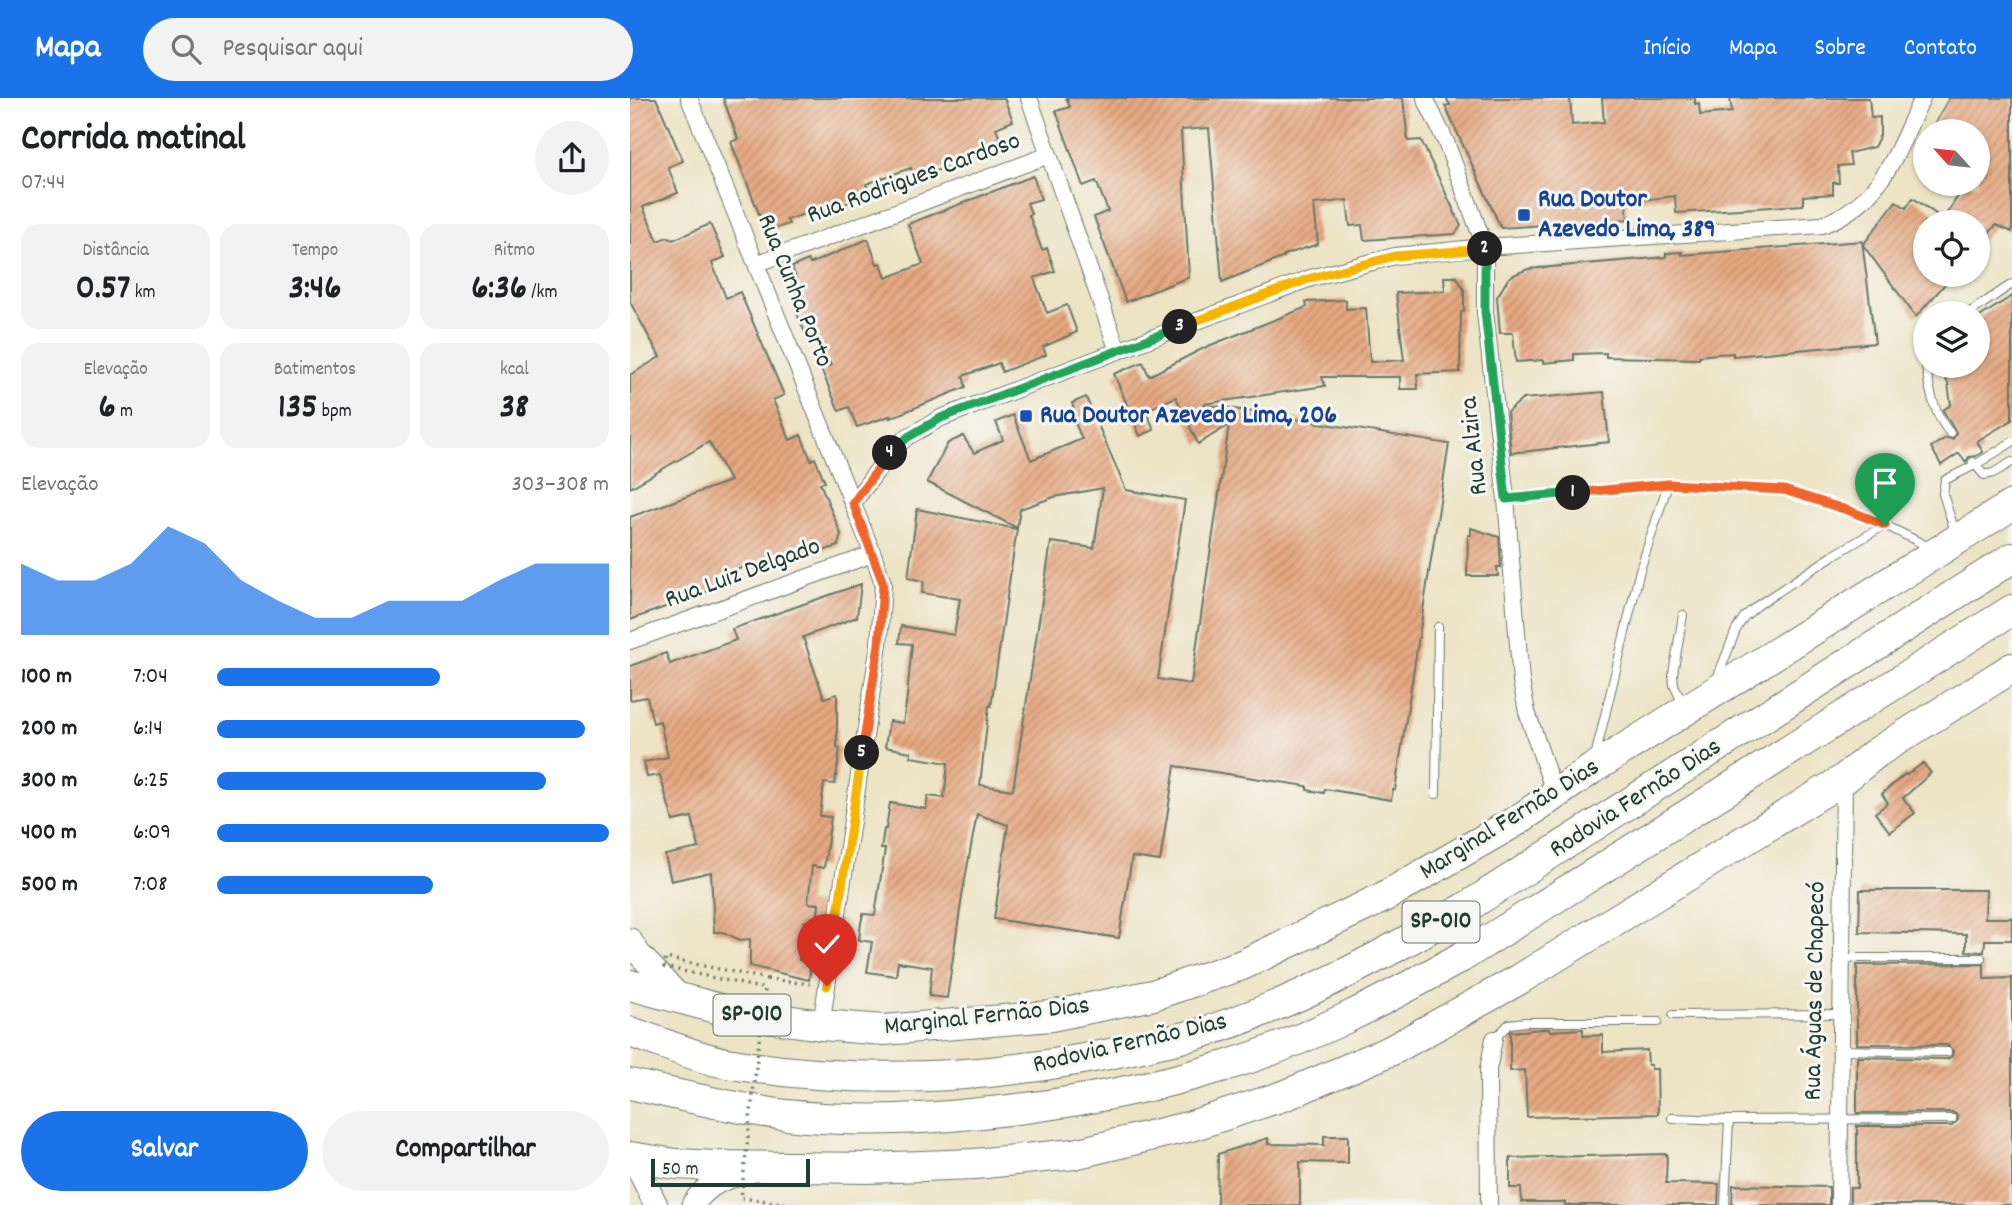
<!DOCTYPE html>
<html lang="pt">
<meta charset="utf-8">
<style>
body{margin:0;font-family:Dekko,sans-serif;background:#f2f2f2;color:#202124;height:100vh;display:flex;flex-direction:column;font-size:26px;white-space:nowrap}
*{box-sizing:border-box;margin:0}
p{font-size:23px;color:#757577}
.icon{flex:none;width:38px;height:38px;fill:none;stroke:currentColor;stroke-width:2;stroke-linecap:round;stroke-linejoin:round}
.map{position:relative;flex:1;overflow:hidden}
.drawer{display:flex;flex-direction:column;background:#fff;width:630px}
.drawer>*{flex:none}
.needle{width:46px;rotate:297deg}
.controls{position:absolute;left:1283px;top:21px;display:grid;gap:14px}
.controls a{display:grid;place-items:center;width:77px;height:77px;border-radius:50%;background:#fff;box-shadow:0 2px 5px #0004;font-size:35px}
.scale{position:absolute;left:21px;bottom:18px;width:159px;box-sizing:border-box;padding-left:7px;border:4px solid #1f3d34;border-top:0;font-size:19px;line-height:24px;white-space:nowrap;color:#1f3d34;-webkit-text-stroke:5px #f6f6f2;paint-order:stroke}
.pin{position:absolute;display:grid;place-items:center;width:60px;height:60px;color:#fff;margin:-72px -30px;border-radius:50% 50% 50% 0;rotate:-45deg;box-shadow:0 0 7px #0007}
.pin .icon{rotate:45deg}
.km{position:absolute;width:35px;height:35px;margin:-18px;border-radius:50%;background:#222;color:#fff;font-size:19px;line-height:35px;text-align:center}
.round{display:grid;place-items:center;flex:none;width:74px;height:74px;border-radius:37px;background:#f2f2f2}
.headline{display:flex;align-items:center;justify-content:space-between;height:119px;padding:0 21px}
h1{font-size:38px;font-weight:700;line-height:52px}
.metrics{display:grid;grid-template-columns:repeat(3,1fr);gap:10px;height:119px;padding:7px 21px}
.metrics div{display:grid;align-content:center;border-radius:18px;background:#f2f2f2;text-align:center}
.metrics b{font-size:35px;font-weight:700}
.metrics small{font-size:19px;font-weight:400}
.metrics p{font-size:19px}
.chart{height:196px;padding:14px 21px}
.chart p{display:flex;justify-content:space-between}
.chart svg{width:100%;height:126px;margin-top:7px;fill:#1a73e8;opacity:.7}
.primary-button{display:flex;gap:14px;margin-top:auto;padding:14px 21px}
.primary-button a{flex:1;height:80px;border-radius:42px;background:#1a73e8;color:#fff;font-size:28px;font-weight:700;line-height:80px;text-align:center}
.primary-button a+a{background:#f2f2f2;color:#202124}
ul{padding:0 21px;list-style:none;font-size:23px}
li{display:grid;grid-template-columns:112px 84px 1fr;align-items:center;height:52px}
li i{height:18px;border-radius:9px;background:#1a73e8}
header{display:flex;align-items:center;gap:42px;box-sizing:border-box;height:98px;padding:0 35px;background:#1a73e8;color:#fff}
header strong{font-size:33px}
nav{display:flex;gap:38px;margin-inline-start:auto;font-size:24px}
.search{width:490px;height:63px;background:#f2f2f2;display:flex;align-items:center;gap:18px;box-sizing:border-box;padding:0 24px;border-radius:38px;color:#757577;font-size:26px}
main{display:flex;flex:1;min-height:0}
.map>svg:first-child{display:block}
.building{fill:url(#building-hatch)}
.lines{fill:none;stroke-linecap:round;stroke-linejoin:round}
.lane-casing{stroke:#677767;stroke-width:10}
.street-casing{stroke:#677767;stroke-width:18}
.secondary-casing{stroke:#677767;stroke-width:25}
.highway-casing{stroke:#677767;stroke-width:32}
.path{stroke:#677767;stroke-width:3.5;stroke-dasharray:2 5;stroke-linecap:butt}
.lane{stroke:#fff;stroke-width:8}
.street{stroke:#fff;stroke-width:16}
.secondary{stroke:#fff;stroke-width:23}
.highway{stroke:#fff;stroke-width:30}
.path-bridge{stroke:#677767;stroke-width:3.5;stroke-dasharray:2 5;stroke-linecap:butt}
.split-1-casing{stroke:#fff;stroke-width:14}
.split-2-casing{stroke:#fff;stroke-width:14}
.split-3-casing{stroke:#fff;stroke-width:14}
.split-4-casing{stroke:#fff;stroke-width:14}
.split-5-casing{stroke:#fff;stroke-width:14}
.split-6-casing{stroke:#fff;stroke-width:14}
.split-1{stroke:#f0652b;stroke-width:9}
.split-2{stroke:#22a559;stroke-width:9}
.split-3{stroke:#f5b400;stroke-width:9}
.split-4{stroke:#22a559;stroke-width:9}
.split-5{stroke:#f0652b;stroke-width:9}
.split-6{stroke:#f5b400;stroke-width:9}
.transit-dot{fill:#1a4fb4;stroke:#f6f6f2;stroke-width:2.5}
.labels{text-anchor:middle;dominant-baseline:central;stroke-width:6;stroke-linejoin:round;paint-order:stroke}
.shield{fill:#f6f6f2;stroke:#60746d;stroke-width:2}
.shield-label{font-size:24px;font-weight:bold;fill:#1f3d34}
.street-label{font-size:26px;fill:#1f3d34;stroke:#f6f6f2}
.transit-label{font-size:26px;font-weight:bold;fill:#164399;stroke:#f6f6f2;text-anchor:start}
</style>
<header>
<strong>Mapa</strong>
<div class="search"><svg class="icon" aria-label="search" viewBox="0 0 24 24"><circle cx="10" cy="10" r="6"/><path d="M15 15l6 6"/></svg>Pesquisar aqui</div>
<nav><a>Início</a><a>Mapa</a><a>Sobre</a><a>Contato</a></nav>
</header>
<main>
<section class="drawer">
<div class="headline"><div><h1>Corrida matinal</h1><p>07:44</p></div><a class="round"><svg class="icon" aria-label="share" viewBox="0 0 24 24"><path d="M12 15V3M7 8l5-5 5 5M5 13v7h14v-7"/></svg></a></div>
<div class="metrics">
<div><p>Distância</p><b>0.57<small> km</small></b></div>
<div><p>Tempo</p><b>3:46</b></div>
<div><p>Ritmo</p><b>6:36<small> /km</small></b></div>
</div>
<div class="metrics">
<div><p>Elevação</p><b>6<small> m</small></b></div>
<div><p>Batimentos</p><b>135<small> bpm</small></b></div>
<div><p>kcal</p><b>38</b></div>
</div>
<div class="chart"><p><span>Elevação</span>303–308 m</p>
<svg viewBox="0 0 160 44" preserveAspectRatio="none"><path d="M0 44V19L10 25L20 25L30 19L40 6L50 12L60 25L70 32L80 38L90 38L100 32L110 32L120 32L130 25L140 19L150 19L160 19V44z"/></svg>
</div>
<ul>
<li><b>100 m</b>7:04<i style="width:57%"></i></li>
<li><b>200 m</b>6:14<i style="width:94%"></i></li>
<li><b>300 m</b>6:25<i style="width:84%"></i></li>
<li><b>400 m</b>6:09<i style="width:100%"></i></li>
<li><b>500 m</b>7:08<i style="width:55%"></i></li>
</ul>
<div class="primary-button"><a>Salvar</a><a>Compartilhar</a></div>
</section>
<div class="map">
<svg width="1382" height="1107" viewBox="0 0 1382 1107">
<defs>
<pattern id="building-hatch" width="6" height="6" patternUnits="userSpaceOnUse" patternTransform="scale(1.75)"><rect width="6" height="6" fill="#e6a881"/><path d="M-1 1l2-2M0 6l6-6M5 7l2-2" fill="none" stroke="#ba8a6a"/></pattern>
</defs>
<rect width="100%" height="100%" fill="#f6f6f2"/>
<filter id="ink" filterUnits="userSpaceOnUse"><feTurbulence type="fractalNoise" baseFrequency=".0143" numOctaves="2"/><feDisplacementMap in="SourceGraphic" scale="14" xChannelSelector="R" yChannelSelector="G"/><feConvolveMatrix kernelMatrix="1 2 1 2 8 2 1 2 1" color-interpolation-filters="sRGB"/></filter>
<filter id="wash" filterUnits="userSpaceOnUse"><feTurbulence type="fractalNoise" baseFrequency=".00686" numOctaves="4" result="noise"/><feDisplacementMap in="SourceGraphic" scale="28" xChannelSelector="R" yChannelSelector="G"/><feGaussianBlur stdDeviation="1.57" result="paint"/><feColorMatrix in="noise" values="0 0 0 0 0 0 0 0 0 0 0 0 0 0 0 0 0 1.4 0 .05"/><feComposite in="paint" operator="in"/></filter>
<g filter="url(#wash)">
<rect width="100%" height="100%" fill="#ede3c5"/>
<g id="blocks">
<path class="building" d="M 0,0 L 26,0 L 53,63 L 38,69 L 48,95 L 13,109 L 28,143 L 37,139 L 43,142 L 80,126 L 95,159 L 82,165 L 96,200 L 110,194 L 154,297 L 143,302 L 160,342 L 171,337 L 181,362 L 185,360 L 195,384 L 190,385 L 211,436 L 208,448 L 181,457 L 180,453 L 126,473 L 122,466 L 88,479 L 92,488 L 0,522 L 0,419 L 100,383 L 79,344 L 0,390 L 0,277 L 30,259 L 0,204 Z
M 93,0 L 374,0 L 383,23 L 366,30 L 371,44 L 361,48 L 362,51 L 285,81 L 281,70 L 269,74 L 236,86 L 240,97 L 200,111 L 199,107 L 157,122 L 159,126 L 141,132 L 133,126 L 101,44 L 108,41 Z
M 436,0 L 773,0 L 778,43 L 791,42 L 831,128 L 825,136 L 734,142 L 732,127 L 720,128 L 717,102 L 684,106 L 688,146 L 654,157 L 654,159 L 592,184 L 579,30 L 551,32 L 559,179 L 496,204 L 464,119 L 478,113 L 466,83 L 453,88 L 426,13 L 440,9 Z
M 816,0 L 940,0 L 942,27 L 974,24 L 972,0 L 1065,0 L 1065,6 L 1069,5 L 1070,17 L 1102,14 L 1100,0 L 1239,0 L 1241,20 L 1250,19 L 1250,37 L 1244,49 L 1219,55 L 1221,67 L 1208,68 L 1209,85 L 1203,85 L 1203,96 L 1173,98 L 1173,107 L 1046,115 L 1045,98 L 996,104 L 998,121 L 871,130 L 815,8 L 820,7 Z
M 1319,0 L 1382,0 L 1382,134 L 1366,127 L 1348,148 L 1348,124 L 1295,124 L 1295,177 L 1323,177 L 1286,219 L 1233,147 L 1266,103 L 1276,110 L 1283,100 L 1313,121 L 1336,86 L 1348,86 L 1348,33 L 1301,33 Z
M 403,78 L 411,101 L 397,105 L 401,116 L 399,117 L 412,152 L 417,150 L 425,173 L 404,180 L 417,215 L 437,207 L 447,234 L 413,249 L 416,257 L 372,274 L 369,265 L 333,278 L 336,289 L 260,320 L 260,318 L 227,329 L 219,309 L 209,313 L 191,271 L 201,267 L 187,238 L 178,242 L 166,213 L 177,208 L 162,169 L 178,162 L 180,166 L 238,141 L 247,166 L 251,165 L 256,180 L 293,166 L 278,126 Z
M 1232,143 L 1245,245 L 1103,258 L 1103,255 L 1087,256 L 1069,258 L 1069,261 L 976,259 L 976,255 L 944,256 L 944,262 L 913,265 L 913,262 L 886,264 L 883,235 L 870,235 L 867,199 L 878,181 L 883,177 L 898,171 L 1036,159 L 1036,155 L 1052,154 L 1052,157 Z
M 814,179 L 827,179 L 834,192 L 834,213 L 831,214 L 830,274 L 787,276 L 788,291 L 770,291 L 770,279 L 692,279 L 695,288 L 573,306 L 819,346 L 765,692 L 763,692 L 761,702 L 695,691 L 694,695 L 677,692 L 677,688 L 545,668 L 530,763 L 502,759 L 489,840 L 364,821 L 378,727 L 347,716 L 333,792 L 317,900 L 299,898 L 302,869 L 268,864 L 266,878 L 237,874 L 242,844 L 229,842 L 231,825 L 233,816 L 245,817 L 255,751 L 251,751 L 254,731 L 256,731 L 260,705 L 296,711 L 298,698 L 314,700 L 318,665 L 281,659 L 281,654 L 255,649 L 259,623 L 273,625 L 277,599 L 282,546 L 269,545 L 271,528 L 324,537 L 330,501 L 292,495 L 294,483 L 278,480 L 287,411 L 387,431 L 361,608 L 359,608 L 350,687 L 383,692 L 421,444 L 464,450 L 473,390 L 424,399 L 390,411 L 387,430 L 297,384 L 318,345 L 333,338 L 344,355 L 373,342 L 366,324 L 383,317 L 401,362 L 452,341 L 440,313 L 444,312 L 442,305 L 456,299 L 496,392 L 555,402 L 528,581 L 561,586 L 599,327 L 568,346 L 546,299 L 516,312 L 524,332 L 510,338 L 484,276 L 513,264 L 519,278 L 576,249 L 677,209 L 676,204 L 716,202 L 716,211 L 736,210 L 740,264 L 774,262 L 766,195 L 815,193 Z
M 1382,198 L 1382,322 L 1347,343 L 1353,354 L 1346,358 L 1339,359 L 1336,364 L 1329,355 L 1311,367 L 1301,349 L 1316,340 L 1323,341 L 1326,335 L 1313,312 L 1321,307 L 1318,285 L 1308,268 L 1348,268 L 1348,220 Z
M 974,294 L 979,344 L 881,355 L 877,314 L 893,301 Z
M 841,430 L 869,439 L 871,469 L 867,469 L 868,478 L 837,478 L 838,437 L 841,437 Z
M 231,486 L 227,519 L 173,539 L 194,600 L 207,596 L 207,649 L 210,650 L 205,686 L 194,685 L 190,718 L 201,719 L 194,770 L 182,768 L 178,805 L 189,806 L 187,826 L 174,824 L 169,862 L 181,865 L 179,882 L 120,868 L 120,841 L 110,842 L 93,834 L 84,834 L 81,774 L 41,783 L 35,757 L 69,750 L 62,719 L 43,723 L 30,677 L 17,679 L 14,664 L 38,659 L 30,623 L 23,625 L 17,599 L 0,602 L 0,568 L 36,555 L 40,566 L 106,542 L 102,531 Z
M 1293,665 L 1301,675 L 1273,700 L 1285,715 L 1260,734 L 1245,715 L 1258,705 L 1252,696 L 1275,676 L 1277,677 Z
M 1230,792 L 1356,792 L 1355,820 L 1382,820 L 1382,842 L 1355,842 L 1354,854 L 1336,853 L 1336,836 L 1229,834 Z
M 1354,866 L 1354,881 L 1382,880 L 1382,1107 L 1220,1107 L 1220,1090 L 1227,1090 L 1227,1028 L 1322,1028 L 1328,1022 L 1327,1017 L 1322,1014 L 1227,1015 L 1227,959 L 1317,961 L 1322,958 L 1323,953 L 1317,947 L 1227,946 L 1227,867 Z
M 914,931 L 919,931 L 920,933 L 953,931 L 953,938 L 973,937 L 973,954 L 1017,952 L 1018,967 L 1021,967 L 1021,971 L 1027,971 L 1028,1016 L 897,1019 L 895,972 L 880,973 L 880,934 Z
M 694,1038 L 718,1038 L 718,1065 L 670,1064 L 670,1107 L 587,1107 L 588,1056 L 638,1040 L 638,1046 L 694,1047 Z
M 1037,1056 L 1036,1085 L 1089,1086 L 1088,1107 L 935,1107 L 935,1104 L 892,1104 L 891,1090 L 880,1090 L 880,1060 Z
M 1103,1087 L 1199,1089 L 1199,1107 L 1102,1107 Z"/>
</g>
</g>
<g filter="url(#ink)">
<use href="#blocks" fill-opacity="0" stroke="#677767" stroke-width="2"/>
<g class="lines">
<g class="lane-casing">
<path id="lane" d="M 1339,215 L 1382,186
M 1296,268 C 1299,291 1304,317 1320,335
M 1343,364 L 1354,377 L 1363,375 L 1382,364
M 876,401 L 1038,386
M 1325,434 L 1313,396 L 1315,382 L 1345,367 L 1382,344
M 1053,517 L 1043,576 L 1044,587 L 1053,606
M 1086,583 L 1106,532 L 1114,519 L 1128,507 L 1204,457 L 1255,427
M 965,659 L 1010,472 L 1038,386 L 1154,392 L 1220,413 L 1255,427 L 1301,450
M 806,696 L 808,529
M 1211,860 L 1351,860
M 1043,917 L 1211,916
M 864,941 L 879,926 L 895,924 L 1028,924
M 1210,952 L 1317,954
M 1042,1020 L 1099,1022 L 1322,1021
M 1095,1107 L 1099,1022"/>
</g>
<g class="street-casing">
<path id="street" d="M 59,0 L 243,456 L 253,485 L 249,546 L 191,927
M 399,0 L 488,253
M 795,0 L 816,44 L 855,149 L 855,214 L 876,401 L 891,583 L 897,614 L 925,697
M 126,166 L 419,57
M 223,405 L 264,350 L 277,339 L 311,320 L 681,180 L 765,158 L 855,149 L 1192,127 C 1252,105 1267,53 1292,0
M 0,543 L 243,456
M 859,1107 L 858,972 L 864,941
M 1209,1107 L 1214,681"/>
</g>
<g class="secondary-casing">
<path id="secondary" d="M 0,842 L 9,856 L 53,902
M 3,1060 L 26,1107
M 63,1107 C 76,1086 94,1079 118,1074"/>
</g>
<g class="highway-casing">
<path id="highway" d="M 0,887 L 101,914 L 191,927 L 254,932 L 421,918 L 523,897 L 612,867 L 752,800 L 888,722 L 962,671 L 1382,407
M 0,934 C 31,944 64,959 96,965 C 234,989 376,980 512,949 C 532,944 554,940 574,934 C 667,905 753,857 837,809 L 1382,460
M 0,986 C 52,998 103,1010 156,1017 C 220,1024 287,1022 351,1015 C 434,1007 515,992 595,968 C 678,943 755,902 830,860 L 1382,512
M 0,1059 L 46,1066 L 86,1068 L 238,1070 L 345,1066 L 444,1056 L 561,1028 L 656,997 L 762,952 L 890,881 L 1214,681 L 1246,655 L 1382,570"/>
</g>
<path class="path" d="M 137,881 L 180,886"/>
<use href="#lane" class="lane"/>
<use href="#street" class="street"/>
<use href="#secondary" class="secondary"/>
<use href="#highway" class="highway"/>
<path class="path-bridge" d="M 137,881 L 36,860 L 34,869 L 135,891 L 111,1100 L 170,1107"/>
</g>
</g>
<g class="lines" filter="url(#ink)">
<g class="split-1-casing">
<path id="split-1" d="M 943,395 L 1038,386 L 1154,392 L 1220,413 L 1255,427"/>
</g>
<g class="split-2-casing">
<path id="split-2" d="M 855,151 L 855,214 L 876,401 L 943,395"/>
</g>
<g class="split-3-casing">
<path id="split-3" d="M 550,229 L 681,180 L 765,158 L 855,151"/>
</g>
<g class="split-4-casing">
<path id="split-4" d="M 260,355 L 278,339 L 311,320 L 550,229"/>
</g>
<g class="split-5-casing">
<path id="split-5" d="M 232,655 L 249,546 L 253,485 L 223,405 L 260,355"/>
</g>
<g class="split-6-casing">
<path id="split-6" d="M 197,888 L 232,655"/>
</g>
<use href="#split-1" class="split-1"/>
<use href="#split-2" class="split-2"/>
<use href="#split-3" class="split-3"/>
<use href="#split-4" class="split-4"/>
<use href="#split-5" class="split-5"/>
<use href="#split-6" class="split-6"/>
</g>
<g class="transit-dot">
<rect x="887" y="110" width="14" height="14" rx="3.5"/>
<rect x="389" y="311" width="14" height="14" rx="3.5"/>
</g>
<g class="labels">
<g class="shield">
<rect x="772.5" y="803.5" width="77" height="41" rx="5"/>
<rect x="83.5" y="896.5" width="77" height="41" rx="5"/>
</g>
<g class="shield-label">
<text x="811" y="824">SP-010</text>
<text x="122" y="917">SP-010</text>
</g>
<g class="street-label">
<text transform="translate(284 81) rotate(-20)">Rua Rodrigues Cardoso</text>
<text transform="translate(164 193) rotate(68)">Rua Cunha Porto</text>
<text transform="translate(845 348) rotate(-96)">Rua Alzira</text>
<text transform="translate(113 476) rotate(-20)">Rua Luiz Delgado</text>
<text transform="translate(1006 701) rotate(-33)">Rodovia Fernão Dias</text>
<text transform="translate(880 722) rotate(-32)">Marginal Fernão Dias</text>
<text transform="translate(1186 893) rotate(-89)">Rua Águas de Chapecó</text>
<text transform="translate(357 919) rotate(-6)">Marginal Fernão Dias</text>
<text transform="translate(500 946) rotate(-13)">Rodovia Fernão Dias</text>
</g>
<g class="transit-label">
<text x="908" y="102">Rua Doutor<tspan x="908" dy="30">Azevedo Lima, 389</tspan></text>
<text x="410" y="318">Rua Doutor Azevedo Lima, 206</text>
</g>
</g>
</svg>
<div class="controls">
<a><svg class="needle" viewBox="-14 -14 28 28"><path d="M0-13l5 13h-10z" fill="#e53935"/><path d="M0 13l5-13h-10z" fill="#757577"/></svg></a>
<a><svg class="icon" aria-label="locate" viewBox="0 0 24 24"><circle cx="12" cy="12" r="6"/><path d="M12 2v4M12 18v4M2 12h4M18 12h4"/></svg></a>
<a><svg class="icon" aria-label="layers" viewBox="0 0 24 24"><path d="M12 4l9 5-9 5-9-5zM3 14l9 5 9-5"/></svg></a>
</div>
<div class="scale">50 m</div>
<div class="pin" style="left:1255px;top:427px;background:#1e9e55"><svg class="icon" aria-label="arrive" viewBox="0 0 24 24"><path d="M6 21V4h12l-3 4 3 4H6"/></svg></div>
<div class="pin" style="left:197px;top:888px;background:#d93025"><svg class="icon" aria-label="check" viewBox="0 0 24 24"><path d="M5 12l5 5 9-10"/></svg></div>
<b class="km" style="left:943px;top:395px">1</b>
<b class="km" style="left:855px;top:151px">2</b>
<b class="km" style="left:550px;top:229px">3</b>
<b class="km" style="left:260px;top:355px">4</b>
<b class="km" style="left:232px;top:655px">5</b>
</div>
</main>
